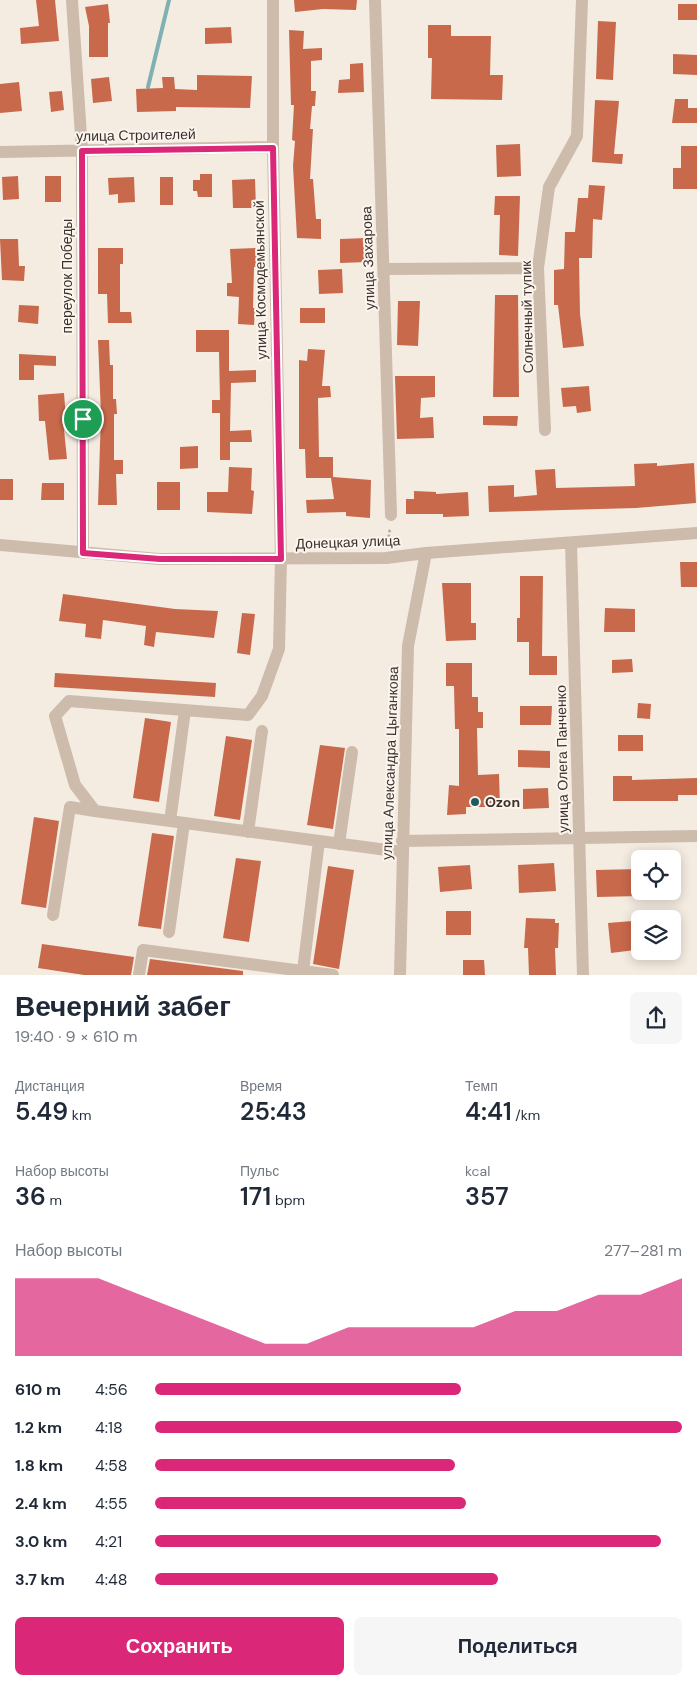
<!DOCTYPE html>
<html lang="ru">
<meta charset="utf-8">
<style>
body{margin:0;font-family:"DM Sans",sans-serif;background:#f6f6f7;color:#1f2937;height:100vh;display:flex;flex-direction:column;font-size:19px;white-space:nowrap}
*{box-sizing:border-box;margin:0}
p{font-size:16px;color:#747a83}
.icon{flex:none;width:28px;height:28px;fill:none;stroke:currentColor;stroke-width:2;stroke-linecap:round;stroke-linejoin:round}
.map{position:relative;height:975px;overflow:hidden}
.details{display:flex;flex-direction:column;background:#fff;flex:1}
.details>*{flex:none}
.buttons{position:absolute;left:631px;top:850px;display:grid;gap:10px}
.buttons a{display:grid;place-items:center;width:50px;height:50px;border-radius:8px;background:#fff;box-shadow:0 2px 12px #0003;font-size:25px}
.pin{position:absolute;display:grid;place-items:center;width:42px;height:42px;color:#fff;margin:-21px;border:2px solid #fff;border-radius:50%;box-shadow:0 1px 5px #0007}
.round{display:grid;place-items:center;flex:none;width:52px;height:52px;border-radius:8px;background:#f6f6f7}
.summary{display:flex;align-items:center;justify-content:space-between;height:85px;padding:0 15px}
h1{font-size:28px;font-weight:600;line-height:38px}
.stats{display:grid;grid-template-columns:repeat(3,1fr);gap:8px;height:85px;padding:5px 15px}
.stats div{display:grid;align-content:center}
.stats b{font-size:25px;font-weight:600}
.stats small{font-size:14px;font-weight:400}
.stats p{font-size:14px}
.chart{height:140px;padding:10px 15px}
.chart p{display:flex;justify-content:space-between}
.chart svg{width:100%;height:90px;margin-top:5px;fill:#db2777;opacity:.7}
.cta{display:flex;gap:10px;margin-top:auto;padding:10px 15px}
.cta a{flex:1;height:58px;border-radius:8px;background:#db2777;color:#fff;font-size:20px;font-weight:600;line-height:58px;text-align:center}
.cta a+a{background:#f6f6f7;color:#1f2937}
ul{padding:0 15px;list-style:none;font-size:16px}
li{display:grid;grid-template-columns:80px 60px 1fr;align-items:center;height:38px}
li i{height:12px;border-radius:6px;background:#db2777}
.map>svg:first-child{display:block}
.lines{fill:none;stroke-linecap:round;stroke-linejoin:round}
.stream{stroke:#7fb0b2;stroke-width:4}
.building{fill:#c8694b}
.path{stroke:#b9a596;stroke-width:2.5;stroke-dasharray:2.5 2.5;stroke-linecap:butt}
.minor{stroke:#cdbbac;stroke-width:12}
.route-casing{stroke:#fff;stroke-width:10}
.route{stroke:#db2777;stroke-width:6}
.poi-dot{fill:#1f5a5e;stroke:#fbf5ee;stroke-width:2}
.labels{text-anchor:middle;dominant-baseline:central;stroke-width:4;stroke-linejoin:round;paint-order:stroke}
.street-label{font-size:14px;fill:#3b302b;stroke:#fbf5ee}
.poi-label{font-size:14px;font-weight:bold;fill:#3b302b;stroke:#fbf5ee;text-anchor:start}
</style>
<div class="map">
<svg width="697" height="975" viewBox="0 0 697 975">
<rect width="100%" height="100%" fill="#f4ebe1"/>
<g class="lines">
<path class="stream" d="M 148,87 L 169,0"/>
</g>
<path class="building" d="M 36,0 L 55,0 L 59,41 L 21,44 L 20,28 L 39,26 Z
M 294,0 L 357,0 L 356,10 L 323,9 L 295,12 Z
M 108,4 L 110,23 L 108,23 L 108,57 L 89,57 L 89,26 L 85,7 Z
M 678,4 L 697,4 L 697,20 L 678,20 Z
M 598,21 L 616,22 L 613,80 L 596,79 Z
M 428,25 L 451,25 L 451,36 L 491,36 L 490,75 L 503,75 L 502,100 L 431,99 L 432,58 L 428,58 Z
M 231,27 L 232,43 L 205,44 L 205,28 Z
M 289,30 L 304,31 L 303,49 L 322,48 L 322,60 L 311,61 L 311,91 L 316,91 L 315,106 L 312,106 L 310,129 L 313,129 L 310,179 L 313,179 L 316,219 L 321,219 L 321,239 L 297,238 L 293,166 L 295,141 L 292,140 L 294,105 L 291,105 Z
M 673,54 L 697,55 L 697,75 L 673,74 Z
M 363,63 L 364,92 L 338,93 L 339,80 L 350,79 L 350,64 Z
M 197,75 L 252,76 L 250,108 L 176,107 L 176,111 L 137,112 L 136,89 L 163,88 L 162,77 L 174,77 L 175,89 L 197,90 Z
M 109,77 L 112,101 L 93,103 L 91,79 Z
M 19,82 L 22,111 L 0,113 L 0,84 Z
M 62,91 L 64,110 L 51,112 L 49,92 Z
M 675,99 L 688,99 L 688,108 L 697,108 L 697,123 L 672,123 Z
M 595,100 L 619,101 L 614,154 L 623,154 L 622,164 L 592,162 Z
M 520,144 L 521,176 L 497,177 L 496,145 Z
M 681,146 L 697,146 L 697,189 L 673,189 L 673,168 L 681,168 Z
M 200,174 L 212,174 L 212,197 L 198,197 L 197,191 L 193,191 L 193,180 L 200,180 Z
M 18,176 L 19,199 L 3,200 L 2,177 Z
M 45,176 L 61,176 L 61,202 L 45,202 Z
M 134,177 L 135,202 L 118,203 L 118,194 L 109,195 L 108,178 Z
M 160,177 L 173,177 L 173,205 L 160,205 Z
M 255,179 L 256,208 L 233,208 L 232,180 Z
M 589,185 L 605,186 L 602,220 L 593,219 L 592,258 L 579,258 L 580,314 L 584,346 L 563,348 L 558,305 L 554,305 L 554,270 L 564,269 L 565,232 L 575,232 L 578,198 L 588,198 Z
M 495,196 L 520,196 L 518,256 L 499,255 L 500,215 L 494,215 Z
M 367,238 L 367,262 L 340,263 L 340,239 Z
M 0,239 L 18,239 L 19,266 L 25,266 L 24,281 L 2,280 Z
M 98,248 L 123,248 L 123,264 L 120,264 L 120,312 L 131,312 L 132,323 L 108,323 L 107,294 L 98,294 Z
M 257,248 L 258,267 L 254,267 L 253,308 L 255,308 L 254,325 L 238,324 L 239,297 L 227,296 L 227,283 L 232,283 L 230,249 Z
M 342,269 L 343,293 L 319,294 L 318,270 Z
M 495,295 L 518,295 L 519,397 L 493,397 Z
M 398,301 L 420,301 L 418,346 L 397,345 Z
M 19,305 L 39,306 L 38,324 L 18,322 Z
M 300,308 L 325,308 L 325,323 L 300,323 Z
M 196,330 L 229,330 L 229,371 L 256,370 L 256,382 L 231,383 L 230,431 L 251,430 L 252,442 L 230,442 L 230,460 L 220,460 L 220,413 L 212,413 L 212,400 L 220,400 L 219,352 L 196,352 Z
M 98,340 L 109,340 L 110,365 L 113,365 L 113,399 L 116,399 L 117,414 L 114,414 L 114,460 L 123,460 L 123,474 L 116,474 L 117,505 L 98,505 L 101,415 Z
M 308,349 L 325,350 L 322,386 L 330,386 L 331,397 L 318,398 L 319,457 L 333,457 L 333,477 L 371,480 L 370,518 L 346,516 L 346,512 L 307,513 L 306,500 L 334,499 L 331,478 L 306,478 L 305,449 L 299,449 L 299,360 L 307,361 Z
M 19,354 L 56,356 L 56,366 L 34,365 L 34,380 L 19,380 Z
M 395,376 L 435,376 L 435,397 L 421,398 L 420,418 L 433,417 L 434,438 L 397,439 Z
M 589,386 L 591,411 L 577,413 L 576,406 L 563,407 L 561,388 Z
M 64,393 L 66,419 L 63,420 L 67,459 L 49,460 L 45,421 L 39,421 L 38,395 Z
M 483,416 L 518,416 L 517,426 L 483,425 Z
M 198,446 L 198,468 L 180,469 L 180,447 Z
M 657,463 L 657,466 L 694,463 L 696,503 L 636,508 L 489,512 L 488,486 L 514,485 L 514,497 L 537,495 L 535,470 L 555,469 L 556,488 L 635,486 L 634,464 Z
M 229,467 L 252,468 L 251,490 L 254,491 L 252,514 L 207,512 L 207,492 L 228,492 Z
M 0,479 L 13,479 L 13,500 L 0,500 Z
M 157,482 L 180,482 L 180,510 L 157,510 Z
M 42,483 L 64,483 L 64,500 L 41,500 Z
M 414,491 L 436,492 L 436,494 L 468,492 L 469,516 L 443,517 L 443,514 L 406,514 L 406,499 L 414,499 Z
M 680,562 L 697,562 L 697,587 L 681,587 Z
M 520,576 L 543,576 L 542,656 L 557,656 L 557,675 L 529,675 L 529,642 L 517,642 L 517,618 L 520,618 Z
M 442,583 L 471,583 L 471,623 L 476,623 L 476,640 L 446,641 Z
M 63,594 L 175,609 L 218,611 L 214,638 L 156,632 L 154,647 L 144,645 L 146,626 L 103,620 L 101,639 L 85,637 L 86,624 L 59,621 Z
M 605,608 L 635,609 L 635,632 L 604,632 Z
M 242,613 L 255,614 L 250,655 L 237,653 Z
M 632,659 L 633,672 L 612,673 L 612,660 Z
M 446,663 L 472,663 L 472,697 L 478,697 L 478,712 L 483,712 L 483,728 L 477,728 L 478,775 L 499,774 L 500,807 L 466,807 L 466,814 L 447,815 L 449,785 L 459,786 L 459,729 L 455,729 L 454,686 L 446,686 Z
M 55,673 L 216,683 L 215,697 L 54,687 Z
M 638,703 L 651,704 L 650,719 L 637,718 Z
M 520,706 L 552,706 L 551,725 L 520,725 Z
M 145,718 L 171,722 L 159,802 L 133,798 Z
M 618,735 L 643,735 L 643,751 L 618,751 Z
M 226,736 L 252,740 L 240,820 L 214,816 Z
M 320,745 L 345,748 L 333,829 L 307,825 Z
M 518,750 L 550,751 L 550,768 L 518,767 Z
M 613,776 L 632,776 L 632,780 L 697,778 L 697,795 L 678,795 L 678,801 L 613,801 Z
M 548,788 L 549,808 L 523,809 L 523,789 Z
M 34,817 L 59,821 L 46,908 L 21,904 Z
M 152,833 L 174,836 L 161,929 L 138,926 Z
M 236,858 L 261,861 L 249,942 L 223,938 Z
M 554,863 L 556,891 L 519,893 L 518,865 Z
M 470,865 L 472,889 L 440,892 L 438,867 Z
M 328,866 L 354,870 L 339,969 L 313,964 Z
M 640,869 L 640,896 L 597,897 L 596,870 Z
M 446,911 L 471,911 L 471,935 L 446,935 Z
M 526,918 L 555,919 L 555,923 L 559,923 L 558,948 L 555,948 L 556,975 L 529,975 L 528,948 L 524,948 Z
M 632,921 L 635,950 L 611,953 L 608,923 Z
M 42,944 L 134,957 L 131,975 L 84,975 L 38,968 Z
M 150,959 L 243,971 L 243,975 L 147,975 Z
M 463,960 L 484,960 L 485,975 L 463,975 Z"/>
<g class="lines">
<path class="path" d="M 387,547 L 390,528"/>
<path class="minor" d="M 72,0 L 82,151 L 83,553
M 273,0 L 273,147 L 281,559 L 279,649 L 262,696 L 248,715 L 69,701 L 55,716 L 75,785 L 95,811 L 402,852
M 375,0 L 391,515
M 0,152 L 273,147
M 384,269 L 538,268
M 545,430 L 538,268 L 549,187 L 577,136 L 582,0
M 571,543 L 583,975
M 0,545 L 159,559 L 386,558 L 426,553 L 697,533
M 171,814 L 185,710
M 248,832 L 262,731
M 402,841 L 697,836
M 339,844 L 352,752
M 53,915 L 70,807 L 95,811
M 169,932 L 184,823
M 303,971 L 319,841
M 139,975 L 143,950 L 333,975
M 400,975 L 408,646 L 426,553"/>
</g>
<g class="lines">
<g class="route-casing">
<path id="route" d="M 273,148 L 281,559 L 160,559 L 83,553 L 82,151 Z"/>
</g>
<use href="#route" class="route"/>
</g>
<circle class="poi-dot" cx="475" cy="802" r="5"/>
<g class="labels">
<g class="street-label">
<text transform="translate(136 135) rotate(-1)">улица Строителей</text>
<text transform="translate(368 258) rotate(-92)">улица Захарова</text>
<text transform="translate(67 276) rotate(-90)">переулок Победы</text>
<text transform="translate(260 280) rotate(-91)">улица Космодемьянской</text>
<text transform="translate(527 317) rotate(-91)">Солнечный тупик</text>
<text transform="translate(348 542) rotate(-2)">Донецкая улица</text>
<text transform="translate(562 759) rotate(-91)">улица Олега Панченко</text>
<text transform="translate(390 763) rotate(-88)">улица Александра Цыганкова</text>
</g>
<g class="poi-label">
<text x="485" y="802">Ozon</text>
</g>
</g>
</svg>
<div class="buttons">
<a><svg class="icon" aria-label="locate" viewBox="0 0 24 24"><circle cx="12" cy="12" r="6"/><path d="M12 2v4M12 18v4M2 12h4M18 12h4"/></svg></a>
<a><svg class="icon" aria-label="layers" viewBox="0 0 24 24"><path d="M12 4l9 5-9 5-9-5zM3 14l9 5 9-5"/></svg></a>
</div>
<div class="pin" style="left:83px;top:419px;background:#1e9e55"><svg class="icon" aria-label="arrive" viewBox="0 0 24 24"><path d="M6 21V4h12l-3 4 3 4H6"/></svg></div>
</div>
<section class="details">
<div class="summary"><div><h1>Вечерний забег</h1><p>19:40 · 9 × 610 m</p></div><a class="round"><svg class="icon" aria-label="share" viewBox="0 0 24 24"><path d="M12 15V3M7 8l5-5 5 5M5 13v7h14v-7"/></svg></a></div>
<div class="stats">
<div><p>Дистанция</p><b>5.49<small> km</small></b></div>
<div><p>Время</p><b>25:43</b></div>
<div><p>Темп</p><b>4:41<small> /km</small></b></div>
</div>
<div class="stats">
<div><p>Набор высоты</p><b>36<small> m</small></b></div>
<div><p>Пульс</p><b>171<small> bpm</small></b></div>
<div><p>kcal</p><b>357</b></div>
</div>
<div class="chart"><p><span>Набор высоты</span>277–281 m</p>
<svg viewBox="0 0 160 44" preserveAspectRatio="none"><path d="M0 44V6L10 6L20 6L30 14L40 22L50 30L60 38L70 38L80 30L90 30L100 30L110 30L120 22L130 22L140 14L150 14L160 6V44z"/></svg>
</div>
<ul>
<li><b>610 m</b>4:56<i style="width:58%"></i></li>
<li><b>1.2 km</b>4:18<i style="width:100%"></i></li>
<li><b>1.8 km</b>4:58<i style="width:57%"></i></li>
<li><b>2.4 km</b>4:55<i style="width:59%"></i></li>
<li><b>3.0 km</b>4:21<i style="width:96%"></i></li>
<li><b>3.7 km</b>4:48<i style="width:65%"></i></li>
</ul>
<div class="cta"><a>Сохранить</a><a>Поделиться</a></div>
</section>
